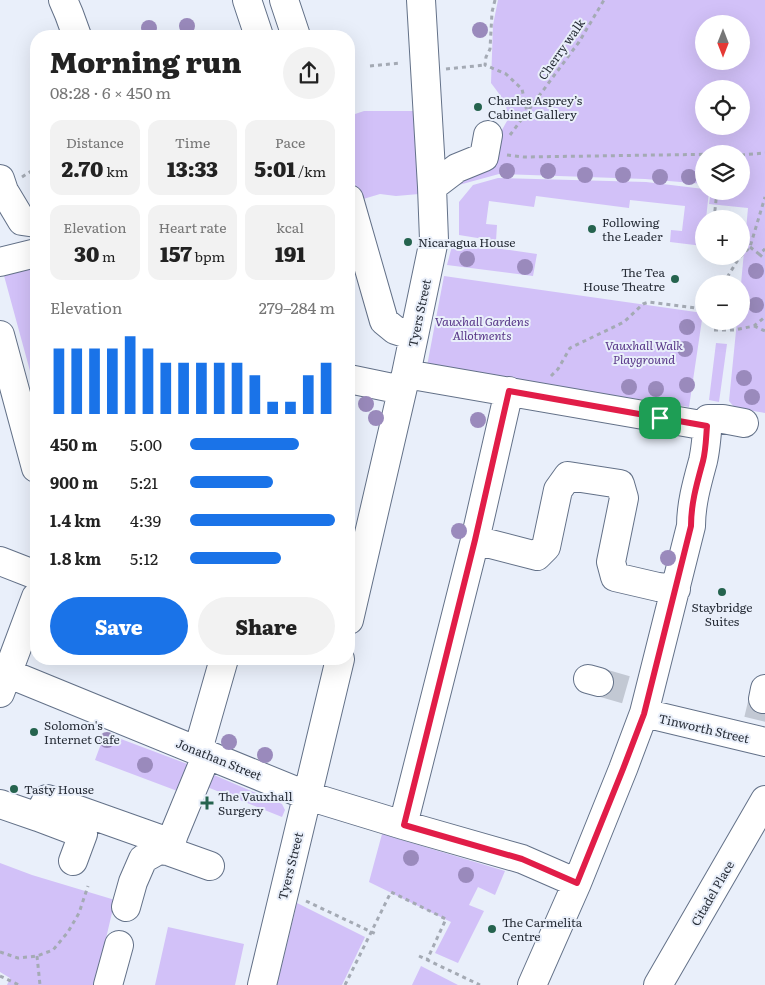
<!DOCTYPE html>
<meta charset="utf-8">
<style>
body{margin:0;font-family:Literata,serif;background:#f2f2f2;color:#222;height:100vh;display:flex;flex-direction:column;font-size:19px;white-space:nowrap}
*{box-sizing:border-box;margin:0}
p{font-size:16px;color:#767676}
.icon{flex:none;width:28px;height:28px;fill:none;stroke:currentColor;stroke-width:2;stroke-linecap:round;stroke-linejoin:round}
.map{position:relative;flex:1;overflow:hidden}
.side{position:absolute;left:30px;top:30px;width:325px;height:635px;display:flex;flex-direction:column;background:#fff;border-radius:20px;box-shadow:0 5px 20px #0002}
.side>*{flex:none}
.needle{width:32px;rotate:180deg}
.buttons{position:absolute;left:695px;top:15px;display:grid;gap:10px}
.buttons a{display:grid;place-items:center;width:55px;height:55px;border-radius:50%;background:#fff;box-shadow:0 5px 20px #0002;font-size:25px}
.pin{position:absolute;display:grid;place-items:center;width:42px;height:42px;color:#fff;margin:-21px;border-radius:10px;box-shadow:0 2px 8px #0006}
.round{display:grid;place-items:center;flex:none;width:52px;height:52px;border-radius:26px;background:#f2f2f2}
.headline{display:flex;align-items:center;justify-content:space-between;height:85px;padding:0 20px}
h1{font-size:28px;font-weight:800;line-height:38px}
.figures{display:grid;grid-template-columns:repeat(3,1fr);gap:8px;height:85px;padding:5px 20px}
.figures div{display:grid;align-content:center;border-radius:12px;background:#f2f2f2;text-align:center}
.figures b{font-size:21px;font-weight:800}
.figures small{font-size:14px;font-weight:400}
.figures p{font-size:14px}
.chart{height:140px;padding:10px 20px}
.chart p{display:flex;justify-content:space-between}
.chart svg{width:100%;height:90px;margin-top:5px;stroke:#1a73e8;stroke-width:6}
.primary-button{display:flex;gap:10px;margin-top:auto;padding:10px 20px}
.primary-button a{flex:1;height:58px;border-radius:30px;background:#1a73e8;color:#fff;font-size:20px;font-weight:800;line-height:58px;text-align:center}
.primary-button a+a{background:#f2f2f2;color:#222}
ul{padding:0 20px;list-style:none;font-size:16px}
li{display:grid;grid-template-columns:80px 60px 1fr;align-items:center;height:38px}
li i{height:12px;border-radius:6px;background:#1a73e8}
.map>svg:first-child{display:block}
.green{fill:#d2c1f8;fill-rule:evenodd}
.lines{fill:none;stroke-linecap:round;stroke-linejoin:round}
.minor-tunnel{stroke:#c2c8d3;stroke-width:28;stroke-dasharray:28 14;stroke-linecap:butt}
.minor-casing{stroke:#637188;stroke-width:30}
.path{stroke:#a4aab4;stroke-width:3;stroke-dasharray:4 4;stroke-linecap:butt}
.minor{stroke:#fff;stroke-width:28}
.tree{fill:#9a8abc}
.route-casing{stroke:#fff;stroke-width:10}
.route{stroke:#e11d48;stroke-width:6}
.poi-dot{fill:#25634e;stroke:#e9effa;stroke-width:2}
.labels{text-anchor:middle;dominant-baseline:central;stroke-width:4;stroke-linejoin:round;paint-order:stroke}
.street-label{font-size:12px;fill:#282e38;stroke:#e9effa}
.poi-label{font-size:12px;fill:#282e38;stroke:#e9effa;text-anchor:start}
.park-label{font-size:12px;font-style:italic;fill:#593889;stroke:#e9effa}
</style>
<div class="map">
<svg width="765" height="985" viewBox="0 0 765 985">
<rect width="100%" height="100%" fill="#e9effa"/>
<path class="green" d="M 498,0 L 765,0 L 765,413 L 735,408 L 729,401 L 737,321 L 741,321 L 741,284 L 748,208 L 709,204 L 711,191 L 741,191 L 741,154 L 704,154 L 704,184 L 645,179 L 499,174 L 455,186 L 454,153 L 494,144 L 507,121 L 506,103 L 491,83 L 493,25 ZM 704,24 L 741,24 L 741,61 L 704,61 ZM 704,89 L 741,89 L 741,126 L 704,126 Z
M 364,111 L 414,111 L 419,194 L 396,196 L 380,194 L 360,200 L 349,163 L 349,116 Z
M 498,178 L 646,182 L 704,189 L 704,191 L 709,191 L 706,219 L 704,219 L 703,246 L 670,242 L 671,230 L 682,231 L 685,206 L 630,200 L 629,208 L 536,196 L 534,207 L 489,201 L 486,224 L 497,225 L 496,241 L 459,235 L 459,202 L 473,185 Z
M 453,242 L 537,254 L 533,276 L 447,265 Z
M 36,262 L 36,393 L 3,272 Z
M 444,276 L 703,313 L 689,407 L 427,366 Z
M 716,343 L 727,344 L 719,402 L 709,400 Z
M 105,733 L 190,765 L 180,792 L 95,760 Z
M 207,772 L 282,804 L 285,810 L 282,817 L 202,785 Z
M 382,834 L 505,871 L 495,895 L 478,887 L 469,905 L 484,911 L 458,963 L 435,953 L 451,922 L 369,882 Z
M 0,863 L 32,875 L 115,900 L 95,985 L 7,985 L 10,978 L 0,972 Z
M 297,903 L 365,937 L 342,985 L 277,985 Z
M 168,927 L 244,944 L 235,985 L 155,985 Z
M 421,966 L 458,985 L 412,985 Z"/>
<g class="lines">
<path class="minor-tunnel" d="M 599,682 L 634,692
M 758,720 L 763,699"/>
<g class="minor-casing">
<path id="minor" d="M 63,0 L 69,14 L 77,36
M 247,0 L 259,36
M 284,0 L 296,36
M 0,179 L 4,191 L 22,221 L 36,223
M 432,187 L 457,168 L 484,157 L 488,135
M 349,199 L 384,321 L 395,330 L 414,336
M 0,262 L 36,253
M 0,335 L 36,468
M 406,374 L 707,426
M 349,379 L 402,390
M 475,540 L 537,556 L 546,547 L 558,490 L 568,476 L 620,484 L 624,498 L 611,562 L 615,577 L 658,587 L 676,589
M 0,561 L 36,575
M 349,620 L 406,374 L 434,240 L 432,187 L 421,0
M 7,673 L 308,796 L 403,825 L 522,859 L 577,883
M 588,679 L 599,682
M 0,693 L 36,597
M 763,699 L 765,689
M 644,713 L 765,742
M 198,750 L 224,659
M 207,754 L 174,834 L 168,851 L 210,866
M 0,804 L 38,817 L 47,799 L 171,843
M 38,817 L 83,834 L 73,861
M 403,825 L 475,540 L 509,391
M 126,907 L 133,882 L 143,859 L 159,850 L 168,851
M 108,985 L 119,945
M 262,985 L 340,659
M 532,985 L 577,883 L 623,769 L 644,713 L 691,526 C 691,504 697,483 703,461 C 706,448 707,433 708,419 L 723,419 L 744,423
M 658,985 L 765,800"/>
</g>
<path class="path" d="M 495,0 L 492,12 L 490,49 L 486,57 L 485,65 L 506,74 L 522,89 L 527,112
M 370,66 L 401,63
M 446,69 L 485,65
M 510,135 L 579,42 L 604,0
M 507,155 L 524,157 L 726,154
M 741,155 L 765,153
M 22,177 L 36,168
M 714,219 L 717,191
M 750,247 L 759,254 L 765,249
M 759,254 L 765,259
M 723,284 L 739,258 L 750,247 L 765,197
M 754,326 L 765,331
M 714,330 L 734,330 L 754,326 L 765,317
M 551,376 L 558,369 L 570,348 L 624,322 L 643,304 L 649,302 L 704,309
M 306,901 L 378,935
M 0,952 L 18,958 L 37,956 L 53,950 L 68,932 L 79,913 L 88,886
M 37,956 L 40,985
M 419,956 L 480,985
M 0,976 L 19,985
M 345,985 L 391,892 L 446,919 L 427,960"/>
<use href="#minor" class="minor"/>
</g>
<g class="tree">
<circle cx="187" cy="26" r="8"/>
<circle cx="149" cy="28" r="8"/>
<circle cx="480" cy="30" r="8"/>
<circle cx="507" cy="171" r="8"/>
<circle cx="548" cy="171" r="8"/>
<circle cx="585" cy="175" r="8"/>
<circle cx="623" cy="175" r="8"/>
<circle cx="660" cy="177" r="8"/>
<circle cx="689" cy="177" r="8"/>
<circle cx="467" cy="259" r="8"/>
<circle cx="525" cy="267" r="8"/>
<circle cx="756" cy="271" r="8"/>
<circle cx="756" cy="305" r="8"/>
<circle cx="687" cy="327" r="8"/>
<circle cx="685" cy="349" r="8"/>
<circle cx="744" cy="378" r="8"/>
<circle cx="687" cy="385" r="8"/>
<circle cx="629" cy="387" r="8"/>
<circle cx="656" cy="389" r="8"/>
<circle cx="752" cy="397" r="8"/>
<circle cx="366" cy="404" r="8"/>
<circle cx="376" cy="418" r="8"/>
<circle cx="478" cy="420" r="8"/>
<circle cx="459" cy="531" r="8"/>
<circle cx="668" cy="558" r="8"/>
<circle cx="107" cy="740" r="8"/>
<circle cx="229" cy="742" r="8"/>
<circle cx="265" cy="755" r="8"/>
<circle cx="145" cy="765" r="8"/>
<circle cx="411" cy="858" r="8"/>
<circle cx="466" cy="875" r="8"/>
</g>
<g class="lines">
<g class="route-casing">
<path id="route" d="M 509,391 L 707,426 C 706,437 706,449 703,461 C 697,483 691,503 691,526 L 644,714 L 623,769 L 577,883 L 522,859 L 404,825 L 475,540 Z"/>
</g>
<use href="#route" class="route"/>
</g>
<g class="poi-dot">
<circle cx="478" cy="107" r="5"/>
<circle cx="592" cy="229" r="5"/>
<circle cx="408" cy="242" r="5"/>
<circle cx="675" cy="279" r="5"/>
<circle cx="722" cy="592" r="5"/>
<circle cx="34" cy="732" r="5"/>
<circle cx="14" cy="789" r="5"/>
<path d="M204.5 795.5h5v5h5v5h-5v5h-5v-5h-5v-5h5z"/>
<circle cx="492" cy="929" r="5"/>
</g>
<g class="labels">
<g class="street-label">
<text transform="translate(561 49) rotate(-55)">Cherry walk</text>
<text transform="translate(419 313) rotate(-78)">Tyers Street</text>
<text transform="translate(704 728) rotate(13)">Tinworth Street</text>
<text transform="translate(219 759) rotate(22)">Jonathan Street</text>
<text transform="translate(290 866) rotate(-76)">Tyers Street</text>
<text transform="translate(712 893) rotate(-60)">Citadel Place</text>
</g>
<g class="poi-label">
<text x="488" y="100">Charles Asprey’s<tspan x="488" dy="14">Cabinet Gallery</tspan></text>
<text x="602" y="222">Following<tspan x="602" dy="14">the Leader</tspan></text>
<text x="418" y="242">Nicaragua House</text>
<text x="665" y="272" text-anchor="end">The Tea<tspan x="665" dy="14">House Theatre</tspan></text>
<text x="722" y="607" text-anchor="middle">Staybridge<tspan x="722" dy="14">Suites</tspan></text>
<text x="44" y="725">Solomon's<tspan x="44" dy="14">Internet Cafe</tspan></text>
<text x="24" y="789">Tasty House</text>
<text x="218" y="796">The Vauxhall<tspan x="218" dy="14">Surgery</tspan></text>
<text x="502" y="922">The Carmelita<tspan x="502" dy="14">Centre</tspan></text>
</g>
<g class="park-label">
<text x="482" y="321">Vauxhall Gardens<tspan x="482" dy="14">Allotments</tspan></text>
<text x="644" y="345">Vauxhall Walk<tspan x="644" dy="14">Playground</tspan></text>
</g>
</g>
</svg>
<div class="buttons">
<a><svg class="needle" viewBox="-14 -14 28 28"><path d="M0-13l5 13h-10z" fill="#e53935"/><path d="M0 13l5-13h-10z" fill="#767676"/></svg></a>
<a><svg class="icon" aria-label="locate" viewBox="0 0 24 24"><circle cx="12" cy="12" r="6"/><path d="M12 2v4M12 18v4M2 12h4M18 12h4"/></svg></a>
<a><svg class="icon" aria-label="layers" viewBox="0 0 24 24"><path d="M12 4l9 5-9 5-9-5zM3 14l9 5 9-5"/></svg></a>
<a>+</a>
<a>−</a>
</div>
<div class="pin" style="left:660px;top:418px;background:#1e9e55"><svg class="icon" aria-label="arrive" viewBox="0 0 24 24"><path d="M6 21V4h12l-3 4 3 4H6"/></svg></div>
<section class="side">
<div class="headline"><div><h1>Morning run</h1><p>08:28 · 6 × 450 m</p></div><a class="round"><svg class="icon" aria-label="share" viewBox="0 0 24 24"><path d="M12 15V3M7 8l5-5 5 5M5 13v7h14v-7"/></svg></a></div>
<div class="figures">
<div><p>Distance</p><b>2.70<small> km</small></b></div>
<div><p>Time</p><b>13:33</b></div>
<div><p>Pace</p><b>5:01<small> /km</small></b></div>
</div>
<div class="figures">
<div><p>Elevation</p><b>30<small> m</small></b></div>
<div><p>Heart rate</p><b>157<small> bpm</small></b></div>
<div><p>kcal</p><b>191</b></div>
</div>
<div class="chart"><p><span>Elevation</span>279–284 m</p>
<svg viewBox="0 0 160 44" preserveAspectRatio="none"><path d="M5 44V12M15 44V12M25 44V12M35 44V12M45 44V6M55 44V12M65 44V19M75 44V19M85 44V19M95 44V19M105 44V19M115 44V25M125 44V38M135 44V38M145 44V25M155 44V19"/></svg>
</div>
<ul>
<li><b>450 m</b>5:00<i style="width:75%"></i></li>
<li><b>900 m</b>5:21<i style="width:57%"></i></li>
<li><b>1.4 km</b>4:39<i style="width:100%"></i></li>
<li><b>1.8 km</b>5:12<i style="width:63%"></i></li>
</ul>
<div class="primary-button"><a>Save</a><a>Share</a></div>
</section>
</div>
